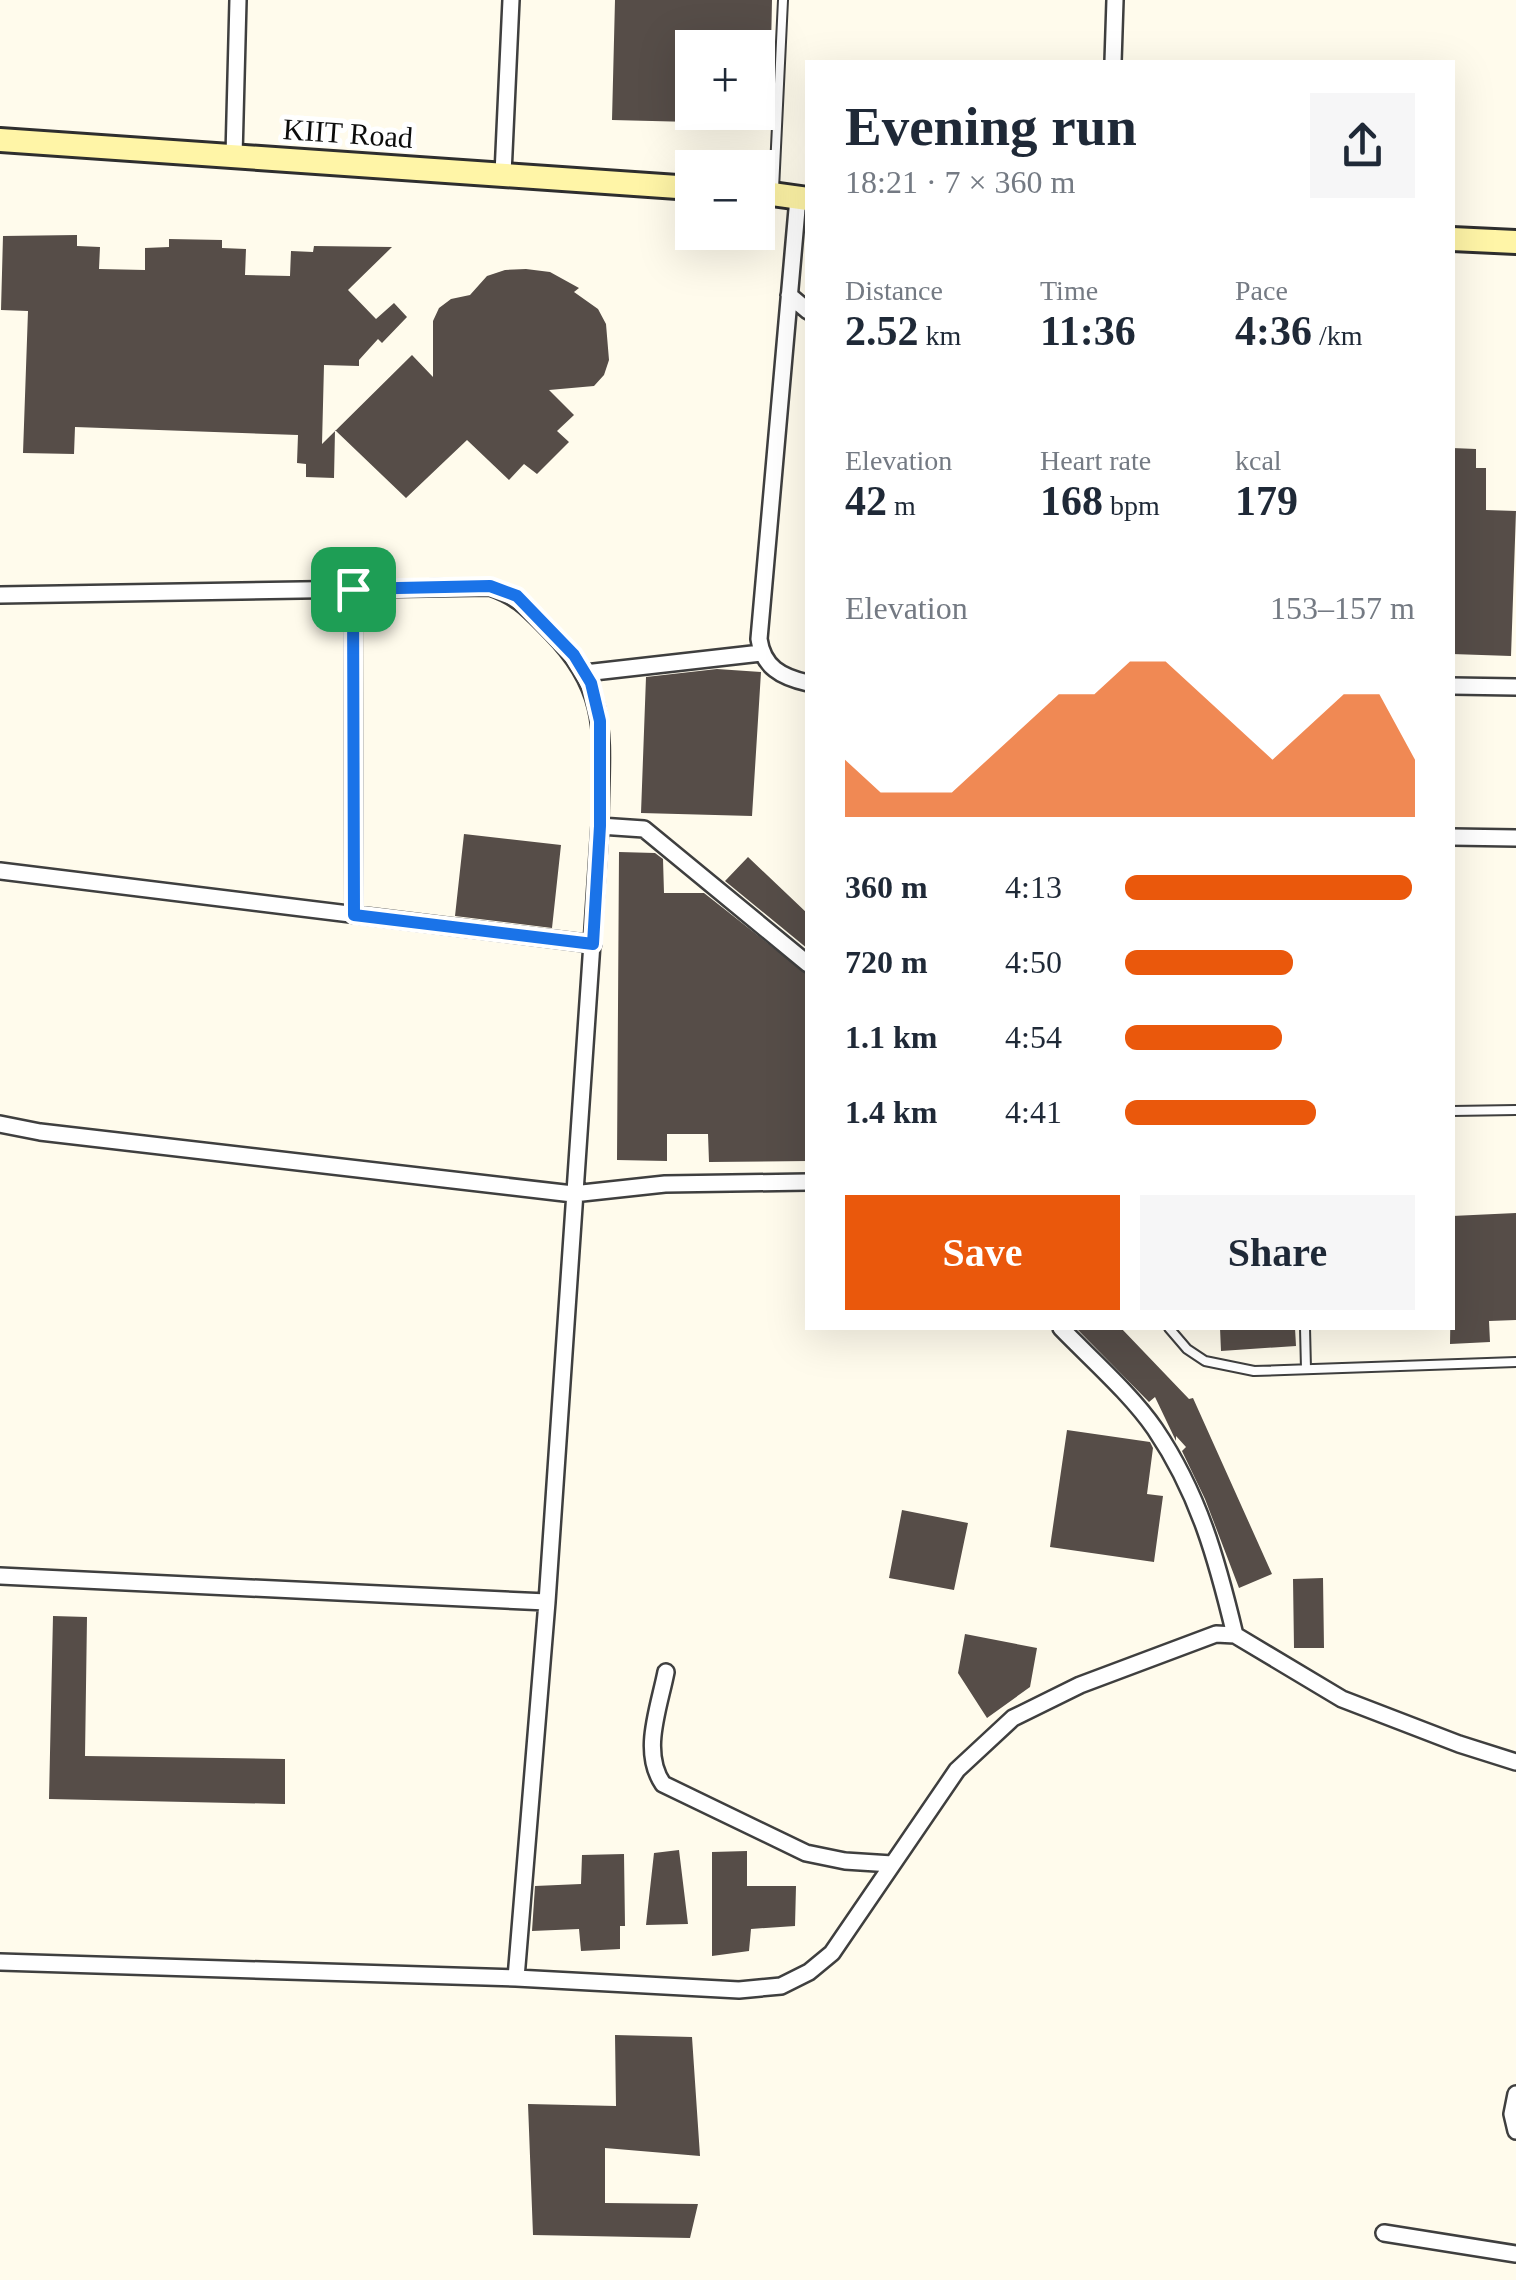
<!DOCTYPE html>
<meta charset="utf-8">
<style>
body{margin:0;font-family:"Times New Roman",serif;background:#f6f6f7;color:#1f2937;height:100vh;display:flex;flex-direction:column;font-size:38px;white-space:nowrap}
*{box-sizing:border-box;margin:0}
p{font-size:32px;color:#747a83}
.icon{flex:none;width:55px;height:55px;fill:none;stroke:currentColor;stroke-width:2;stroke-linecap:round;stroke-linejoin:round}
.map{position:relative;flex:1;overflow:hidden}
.panel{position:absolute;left:805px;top:60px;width:650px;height:1270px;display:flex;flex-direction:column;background:#fff;border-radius:0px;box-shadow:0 10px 40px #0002}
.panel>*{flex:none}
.buttons{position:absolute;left:675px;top:30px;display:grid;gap:20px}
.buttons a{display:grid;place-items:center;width:100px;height:100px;border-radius:0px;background:#fff;box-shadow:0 10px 40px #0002;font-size:50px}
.pin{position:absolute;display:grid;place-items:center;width:85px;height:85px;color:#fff;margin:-42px;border-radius:20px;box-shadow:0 5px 15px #0006}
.round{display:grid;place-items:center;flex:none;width:105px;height:105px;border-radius:0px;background:#f6f6f7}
.summary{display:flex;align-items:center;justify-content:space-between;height:170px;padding:0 40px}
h1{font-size:55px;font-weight:800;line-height:75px}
.stats{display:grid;grid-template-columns:repeat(3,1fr);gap:15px;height:170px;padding:10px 40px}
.stats div{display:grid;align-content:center}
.stats b{font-size:42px;font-weight:800}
.stats small{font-size:28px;font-weight:400}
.stats p{font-size:28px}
.chart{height:280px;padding:20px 40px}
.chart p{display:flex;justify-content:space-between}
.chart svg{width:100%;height:180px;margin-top:10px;fill:#ea580c;opacity:.7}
.cta{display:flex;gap:20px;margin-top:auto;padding:20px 40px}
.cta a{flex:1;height:115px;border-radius:0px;background:#ea580c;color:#fff;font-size:40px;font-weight:800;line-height:115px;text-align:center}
.cta a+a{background:#f6f6f7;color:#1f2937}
ul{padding:0 40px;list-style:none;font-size:32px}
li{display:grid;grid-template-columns:160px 120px 1fr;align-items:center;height:75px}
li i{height:25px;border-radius:12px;background:#ea580c}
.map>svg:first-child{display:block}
.building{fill:#564d48}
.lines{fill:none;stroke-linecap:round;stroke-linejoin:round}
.service-casing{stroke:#3f3f3f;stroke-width:12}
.minor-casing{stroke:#3f3f3f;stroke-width:20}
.secondary-casing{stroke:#2e2e2e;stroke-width:28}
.service{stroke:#fff;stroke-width:8}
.minor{stroke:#fff;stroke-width:15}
.secondary{stroke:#fff5a7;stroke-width:22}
.route-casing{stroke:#fff;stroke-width:20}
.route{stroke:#1a73e8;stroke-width:12}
.labels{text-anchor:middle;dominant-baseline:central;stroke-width:10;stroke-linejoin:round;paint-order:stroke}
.street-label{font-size:30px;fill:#0c0c0c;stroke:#fff}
</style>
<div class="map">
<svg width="1516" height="2280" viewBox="0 0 1516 2280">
<rect width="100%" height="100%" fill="#fffbec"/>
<path class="building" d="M 615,0 L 772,0 L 771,48 L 692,48 L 692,122 L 612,120 Z
M 77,235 L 77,246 L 100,247 L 99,269 L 145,270 L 145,248 L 169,247 L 169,239 L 222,240 L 222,248 L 246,249 L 245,275 L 290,276 L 291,251 L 313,252 L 314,246 L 392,247 L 348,290 L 376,319 L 394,303 L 407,317 L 382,343 L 378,339 L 359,360 L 359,366 L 324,365 L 322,444 L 412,355 L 433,377 L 433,321 L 439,308 L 451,299 L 470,295 L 487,276 L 505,270 L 526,269 L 550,272 L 579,288 L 574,292 L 598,309 L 606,324 L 609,360 L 604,375 L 594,386 L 549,390 L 574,415 L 557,431 L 569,442 L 537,474 L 524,464 L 509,480 L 467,440 L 406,498 L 335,430 L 334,478 L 306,477 L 306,464 L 297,463 L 298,435 L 75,427 L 74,454 L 23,453 L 28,311 L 1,310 L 3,236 Z
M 1452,448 L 1476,449 L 1476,468 L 1486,468 L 1486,510 L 1516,511 L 1511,656 L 1452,654 Z
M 717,669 L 761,672 L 752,816 L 641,813 L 646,677 Z
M 464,834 L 561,845 L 552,928 L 455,916 Z
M 619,852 L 655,853 L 663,859 L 664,893 L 704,893 L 808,975 L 808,1161 L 709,1162 L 708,1134 L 667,1134 L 667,1161 L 617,1160 Z
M 748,857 L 808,914 L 808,949 L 725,881 Z
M 1516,1213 L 1516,1320 L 1489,1321 L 1490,1342 L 1450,1344 L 1452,1216 Z
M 1076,1328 L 1121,1328 L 1189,1399 L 1193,1398 L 1272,1574 L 1239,1588 L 1205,1499 L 1182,1451 L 1186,1447 L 1176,1436 L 1176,1441 L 1155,1397 L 1149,1402 Z
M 1220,1328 L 1295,1328 L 1296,1346 L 1221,1351 Z
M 1067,1430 L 1150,1442 L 1153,1448 L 1147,1494 L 1163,1496 L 1154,1562 L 1050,1547 Z
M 902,1510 L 968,1523 L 954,1590 L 889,1578 Z
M 1323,1578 L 1324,1648 L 1294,1648 L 1293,1579 Z
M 53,1616 L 87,1617 L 85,1756 L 285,1759 L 285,1804 L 49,1799 Z
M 965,1634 L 1037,1648 L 1030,1687 L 987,1718 L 958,1673 Z
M 679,1850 L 688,1924 L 646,1925 L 654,1853 Z
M 747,1851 L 747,1886 L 796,1886 L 795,1926 L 751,1929 L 749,1951 L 712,1956 L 712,1852 Z
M 624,1854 L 625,1926 L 620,1926 L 620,1949 L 581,1951 L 579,1929 L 532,1931 L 535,1886 L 581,1884 L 582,1855 Z
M 615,2035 L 692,2037 L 700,2156 L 605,2148 L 605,2203 L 698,2204 L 690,2238 L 533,2235 L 528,2104 L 616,2106 Z"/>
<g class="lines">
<g class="service-casing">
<path id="service" d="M 774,189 L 783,0
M 1452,1111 L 1516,1110
M 1169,1328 L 1187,1349 L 1205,1361 L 1254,1371 L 1516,1362
M 1305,1328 L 1306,1369"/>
</g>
<g class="minor-casing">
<path id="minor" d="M 1113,62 L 1115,0
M 234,156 L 238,0
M 503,174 L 511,0
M 798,198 L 759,639 C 763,667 781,677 808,683
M 789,295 L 808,311
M 353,589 L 354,915
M 0,595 L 490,587 C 519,597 529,610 551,632 C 614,696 600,743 600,826 L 547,1602 L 516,1978
M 585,673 L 761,653
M 1452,686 L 1516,687
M 600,826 L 644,829 L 808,964
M 1452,837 L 1516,838
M 0,871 L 593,944
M 0,1124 L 40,1132 L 573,1194 L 665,1184 L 808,1182
M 1061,1328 C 1090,1358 1132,1395 1155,1429 C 1199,1494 1217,1560 1235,1635
M 0,1576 L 547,1602
M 666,1672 C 659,1708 641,1752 663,1784 L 806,1853 L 845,1861 L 892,1864
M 0,1962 L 516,1978 L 739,1990 L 781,1986 L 809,1972 L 832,1953 L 957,1770 L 1013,1718 L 1080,1685 L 1216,1634 L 1235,1635 L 1342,1699 L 1459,1744 L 1516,1762
M 1516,2094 L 1512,2114 L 1516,2131
M 1384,2233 L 1516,2254"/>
</g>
<g class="secondary-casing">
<path id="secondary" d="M 0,140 L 692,188
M 758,192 L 808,199
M 1452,239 L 1516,242"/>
</g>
<use href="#service" class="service"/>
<use href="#minor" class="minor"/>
<use href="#secondary" class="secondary"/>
</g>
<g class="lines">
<g class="route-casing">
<path id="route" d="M 490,586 L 517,596 L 574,655 L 591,683 L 600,721 L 600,826 L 593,944 L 354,915 L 353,589 Z"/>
</g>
<use href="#route" class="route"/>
</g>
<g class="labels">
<g class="street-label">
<text transform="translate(348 133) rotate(4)">KIIT Road</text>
</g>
</g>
</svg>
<div class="buttons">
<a>+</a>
<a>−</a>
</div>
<div class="pin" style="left:353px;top:589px;background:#1e9e55"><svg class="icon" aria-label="arrive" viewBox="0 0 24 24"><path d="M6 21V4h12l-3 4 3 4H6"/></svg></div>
<section class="panel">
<div class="summary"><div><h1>Evening run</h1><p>18:21 · 7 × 360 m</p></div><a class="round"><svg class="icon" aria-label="share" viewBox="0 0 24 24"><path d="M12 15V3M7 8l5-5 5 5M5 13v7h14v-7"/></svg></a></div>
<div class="stats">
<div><p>Distance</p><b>2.52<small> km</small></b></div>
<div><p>Time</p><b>11:36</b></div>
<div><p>Pace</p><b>4:36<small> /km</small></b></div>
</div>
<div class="stats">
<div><p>Elevation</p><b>42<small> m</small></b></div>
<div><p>Heart rate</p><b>168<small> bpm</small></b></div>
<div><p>kcal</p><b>179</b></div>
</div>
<div class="chart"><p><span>Elevation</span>153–157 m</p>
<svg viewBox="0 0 160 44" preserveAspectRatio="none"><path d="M0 44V30L10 38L20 38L30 38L40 30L50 22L60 14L70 14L80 6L90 6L100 14L110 22L120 30L130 22L140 14L150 14L160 30V44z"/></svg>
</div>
<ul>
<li><b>360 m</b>4:13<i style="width:99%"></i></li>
<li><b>720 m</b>4:50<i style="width:58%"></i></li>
<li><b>1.1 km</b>4:54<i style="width:54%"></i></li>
<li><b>1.4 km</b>4:41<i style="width:66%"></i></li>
</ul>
<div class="cta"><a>Save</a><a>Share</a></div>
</section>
</div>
